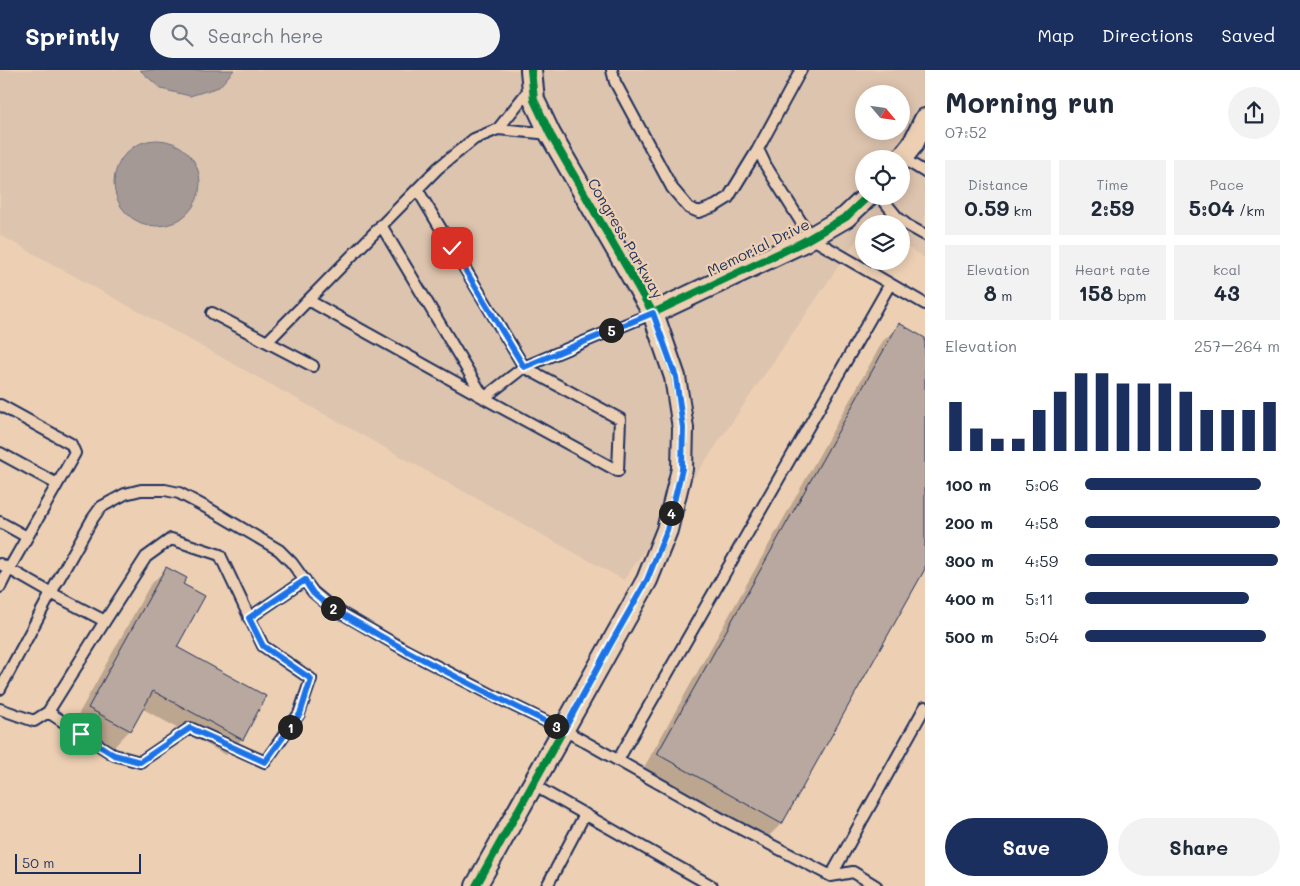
<!DOCTYPE html>
<meta charset="utf-8">
<style>
body{margin:0;font-family:Mali,sans-serif;background:#f2f2f3;color:#1f2937;height:100vh;display:flex;flex-direction:column;font-size:19px;white-space:nowrap}
*{box-sizing:border-box;margin:0}
p{font-size:16px;color:#747a83}
.icon{flex:none;width:28px;height:28px;fill:none;stroke:currentColor;stroke-width:2;stroke-linecap:round;stroke-linejoin:round}
.map{position:relative;flex:1;overflow:hidden}
.drawer{display:flex;flex-direction:column;background:#fff;width:375px}
.drawer>*{flex:none}
.needle{width:32px;rotate:119deg}
.buttons{position:absolute;left:855px;top:15px;display:grid;gap:10px}
.buttons a{display:grid;place-items:center;width:55px;height:55px;border-radius:50%;background:#fff;box-shadow:0 2px 12px #0003;font-size:25px}
.scale{position:absolute;left:15px;bottom:12px;width:126px;box-sizing:border-box;padding-left:5px;border:2px solid #1b2f5e;border-top:0;font-size:14px;line-height:18px;white-space:nowrap;color:#1b2f5e;-webkit-text-stroke:4px #edd0b4;paint-order:stroke}
.pin{position:absolute;display:grid;place-items:center;width:42px;height:42px;color:#fff;margin:-21px;border-radius:10px;box-shadow:0 2px 8px #0006}
.km{position:absolute;width:25px;height:25px;margin:-12px;border-radius:50%;background:#222;color:#fff;font-size:14px;line-height:25px;text-align:center}
.round{display:grid;place-items:center;flex:none;width:52px;height:52px;border-radius:26px;background:#f2f2f3}
.headline{display:flex;align-items:center;justify-content:space-between;height:85px;padding:0 20px}
h1{font-size:28px;font-weight:700;line-height:38px}
.stats{display:grid;grid-template-columns:repeat(3,1fr);gap:8px;height:85px;padding:5px 20px}
.stats div{display:grid;align-content:center;border-radius:0px;background:#f2f2f3;text-align:center}
.stats b{font-size:21px;font-weight:700}
.stats small{font-size:14px;font-weight:400}
.stats p{font-size:14px}
.chart{height:140px;padding:10px 20px}
.chart p{display:flex;justify-content:space-between}
.chart svg{width:100%;height:90px;margin-top:5px;stroke:#1b2f5e;stroke-width:6}
.cta{display:flex;gap:10px;margin-top:auto;padding:10px 20px}
.cta a{flex:1;height:58px;border-radius:30px;background:#1b2f5e;color:#fff;font-size:20px;font-weight:700;line-height:58px;text-align:center}
.cta a+a{background:#f2f2f3;color:#1f2937}
ul{padding:0 20px;list-style:none;font-size:16px}
li{display:grid;grid-template-columns:80px 60px 1fr;align-items:center;height:38px}
li i{height:12px;border-radius:6px;background:#1b2f5e}
header{display:flex;align-items:center;gap:30px;box-sizing:border-box;height:70px;padding:0 25px;background:#1b2f5e;color:#fff}
header strong{font-size:24px}
nav{display:flex;gap:28px;margin-inline-start:auto;font-size:18px}
.search{width:350px;height:45px;background:#f2f2f3;display:flex;align-items:center;gap:12px;box-sizing:border-box;padding:0 18px;border-radius:28px;color:#747a83;font-size:19px}
main{display:flex;flex:1;min-height:0}
.map>svg:first-child{display:block}
.built{fill:#ddc4ae;fill-rule:evenodd}
.water{fill:#a59996;stroke:#6e6f80}
.shadow{fill:#0003}
.building{fill:#b9a89f;stroke:#1b2f5e}
.lines{fill:none;stroke-linecap:round;stroke-linejoin:round}
.lane-casing{stroke:#1b2f5e;stroke-width:14}
.street-casing{stroke:#1b2f5e;stroke-width:24}
.lane{stroke:#edd0b4;stroke-width:10}
.street{stroke:#edd0b4;stroke-width:20}
.cycleway-casing{stroke:#edd0b4;stroke-width:11}
.cycleway{stroke:#00873e;stroke-width:8}
.route-casing{stroke:#fff;stroke-width:10}
.route{stroke:#1a73e8;stroke-width:6}
.labels{text-anchor:middle;dominant-baseline:central;stroke-width:4.5;stroke-linejoin:round;paint-order:stroke}
.street-label{font-size:15px;fill:#1b2f5e;stroke:#edd0b4}
</style>
<header>
<strong>Sprintly</strong>
<div class="search"><svg class="icon" aria-label="search" viewBox="0 0 24 24"><circle cx="10" cy="10" r="6"/><path d="M15 15l6 6"/></svg>Search here</div>
<nav><a>Map</a><a>Directions</a><a>Saved</a></nav>
</header>
<main>
<div class="map">
<svg width="925" height="816" viewBox="0 0 925 816">
<rect width="100%" height="100%" fill="#edd0b4"/>
<filter id="ink" filterUnits="userSpaceOnUse"><feTurbulence type="fractalNoise" baseFrequency=".02" numOctaves="2"/><feDisplacementMap in="SourceGraphic" scale="10" xChannelSelector="R" yChannelSelector="G"/><feConvolveMatrix kernelMatrix="1 2 1 2 8 2 1 2 1" color-interpolation-filters="sRGB"/></filter>
<g filter="url(#ink)">
<path class="built" d="M 0,0 L 925,0 L 925,188 L 901,173 L 901,154 L 864,154 L 864,159 L 624,510 L 0,165 ZM 864,24 L 901,24 L 901,61 L 864,61 ZM 864,89 L 901,89 L 901,126 L 864,126 Z"/>
<path class="water" d="M 140,0 L 234,0 L 219,17 L 190,26 L 161,19 Z
M114 113a43 43 0 1 1 86 0a43 43 0 1 1-86 0Z"/>
<path class="shadow" d="M 899,255 L 925,269 L 925,497 L 781,754 L 765,770 L 642,701 L 883,271 Z
M 166,499 L 181,515 L 175,577 L 242,669 L 226,685 L 143,639 L 130,660 L 114,677 L 73,654 L 150,515 Z"/>
<path class="building" d="M 899,253 L 925,268 L 925,499 L 782,754 L 657,684 Z
M 166,497 L 187,508 L 183,514 L 205,526 L 177,577 L 266,626 L 243,670 L 153,621 L 131,661 L 88,638 Z"/>
<g class="lines">
<g class="lane-casing">
<path id="lane" d="M 612,0 L 615,12 L 672,118 L 689,138 L 699,142 L 715,136 L 728,128 L 758,79
M 801,0 L 758,79 L 766,96 L 811,168 L 925,234
M 498,59 L 550,64
M 902,88 L 925,102
M 417,119 L 524,297 L 484,328 L 618,401 L 620,349 L 524,297
M 880,126 L 897,147 L 907,155 L 925,165
M 381,155 L 483,326
M 308,230 L 484,328
M 212,243 L 267,272
M 313,296 L 267,272 L 438,98 L 474,69 L 498,59 L 532,16
M 524,297 L 653,243
M 0,335 L 71,374 L 75,383 L 9,499 L 0,494
M 0,383 L 57,414
M 0,452 L 27,467
M 0,517 L 9,499 L 51,523 L 105,551 L 146,487 L 171,469 L 220,485 L 263,576 L 311,609 L 299,644 L 265,692 L 190,658 L 140,692 L 114,685 L 48,642 L 105,551
M 249,548 L 305,510
M 0,619 L 57,512 L 93,448 L 101,437 L 125,424 L 141,420 L 165,420 L 179,423 L 211,440 L 279,480 L 292,493 L 313,522 L 331,537 L 407,581 L 498,628 L 564,660 L 722,749 L 831,806 L 853,802 L 876,816
M 0,639 L 34,651 L 48,642
M 618,690 L 890,214
M 533,715 L 712,816
M 831,806 L 925,637
M 547,816 L 585,744"/>
</g>
<g class="street-casing">
<path id="street" d="M 901,89 L 913,74 L 925,49
M 653,243 L 803,172 L 846,147 L 868,126
M 476,816 L 647,510 L 667,460 L 682,399 L 683,358 L 675,307 L 653,243 L 550,64 L 534,30 L 531,0"/>
</g>
<use href="#lane" class="lane"/>
<use href="#street" class="street"/>
<g class="cycleway-casing">
<path id="cycleway" d="M 653,243 L 803,172 L 846,147 L 868,126
M 476,816 L 647,510 L 667,460 L 682,399 L 683,358 L 675,307 L 653,243 L 550,64 L 534,30 L 531,0"/>
</g>
<use href="#cycleway" class="cycleway"/>
</g>
</g>
<g class="lines" filter="url(#ink)">
<g class="route-casing">
<path id="route" d="M 81,664 L 114,685 L 140,692 L 190,658 L 265,692 L 300,644 L 311,609 L 263,576 L 249,548 L 305,510 C 307,514 310,519 313,523 C 330,540 357,552 377,564 C 438,599 501,630 564,660 L 610,575 L 647,510 L 667,460 L 682,399 L 683,358 L 676,307 L 653,243 L 524,297 L 452,178"/>
</g>
<use href="#route" class="route"/>
</g>
<g class="labels">
<g class="street-label">
<text transform="translate(626 168) rotate(60)">Congress Parkway</text>
<text transform="translate(758 177) rotate(-26)">Memorial Drive</text>
</g>
</g>
</svg>
<div class="buttons">
<a><svg class="needle" viewBox="-14 -14 28 28"><path d="M0-13l5 13h-10z" fill="#e53935"/><path d="M0 13l5-13h-10z" fill="#747a83"/></svg></a>
<a><svg class="icon" aria-label="locate" viewBox="0 0 24 24"><circle cx="12" cy="12" r="6"/><path d="M12 2v4M12 18v4M2 12h4M18 12h4"/></svg></a>
<a><svg class="icon" aria-label="layers" viewBox="0 0 24 24"><path d="M12 4l9 5-9 5-9-5zM3 14l9 5 9-5"/></svg></a>
</div>
<div class="scale">50 m</div>
<div class="pin" style="left:81px;top:664px;background:#1e9e55"><svg class="icon" aria-label="arrive" viewBox="0 0 24 24"><path d="M6 21V4h12l-3 4 3 4H6"/></svg></div>
<div class="pin" style="left:452px;top:178px;background:#d93025"><svg class="icon" aria-label="check" viewBox="0 0 24 24"><path d="M5 12l5 5 9-10"/></svg></div>
<b class="km" style="left:290px;top:657px">1</b>
<b class="km" style="left:333px;top:538px">2</b>
<b class="km" style="left:556px;top:656px">3</b>
<b class="km" style="left:671px;top:443px">4</b>
<b class="km" style="left:611px;top:260px">5</b>
</div>
<section class="drawer">
<div class="headline"><div><h1>Morning run</h1><p>07:52</p></div><a class="round"><svg class="icon" aria-label="share" viewBox="0 0 24 24"><path d="M12 15V3M7 8l5-5 5 5M5 13v7h14v-7"/></svg></a></div>
<div class="stats">
<div><p>Distance</p><b>0.59<small> km</small></b></div>
<div><p>Time</p><b>2:59</b></div>
<div><p>Pace</p><b>5:04<small> /km</small></b></div>
</div>
<div class="stats">
<div><p>Elevation</p><b>8<small> m</small></b></div>
<div><p>Heart rate</p><b>158<small> bpm</small></b></div>
<div><p>kcal</p><b>43</b></div>
</div>
<div class="chart"><p><span>Elevation</span>257–264 m</p>
<svg viewBox="0 0 160 44" preserveAspectRatio="none"><path d="M5 44V20M15 44V33M25 44V38M35 44V38M45 44V24M55 44V15M65 44V6M75 44V6M85 44V11M95 44V11M105 44V11M115 44V15M125 44V24M135 44V24M145 44V24M155 44V20"/></svg>
</div>
<ul>
<li><b>100 m</b>5:06<i style="width:90%"></i></li>
<li><b>200 m</b>4:58<i style="width:100%"></i></li>
<li><b>300 m</b>4:59<i style="width:99%"></i></li>
<li><b>400 m</b>5:11<i style="width:84%"></i></li>
<li><b>500 m</b>5:04<i style="width:93%"></i></li>
</ul>
<div class="cta"><a>Save</a><a>Share</a></div>
</section>
</main>
